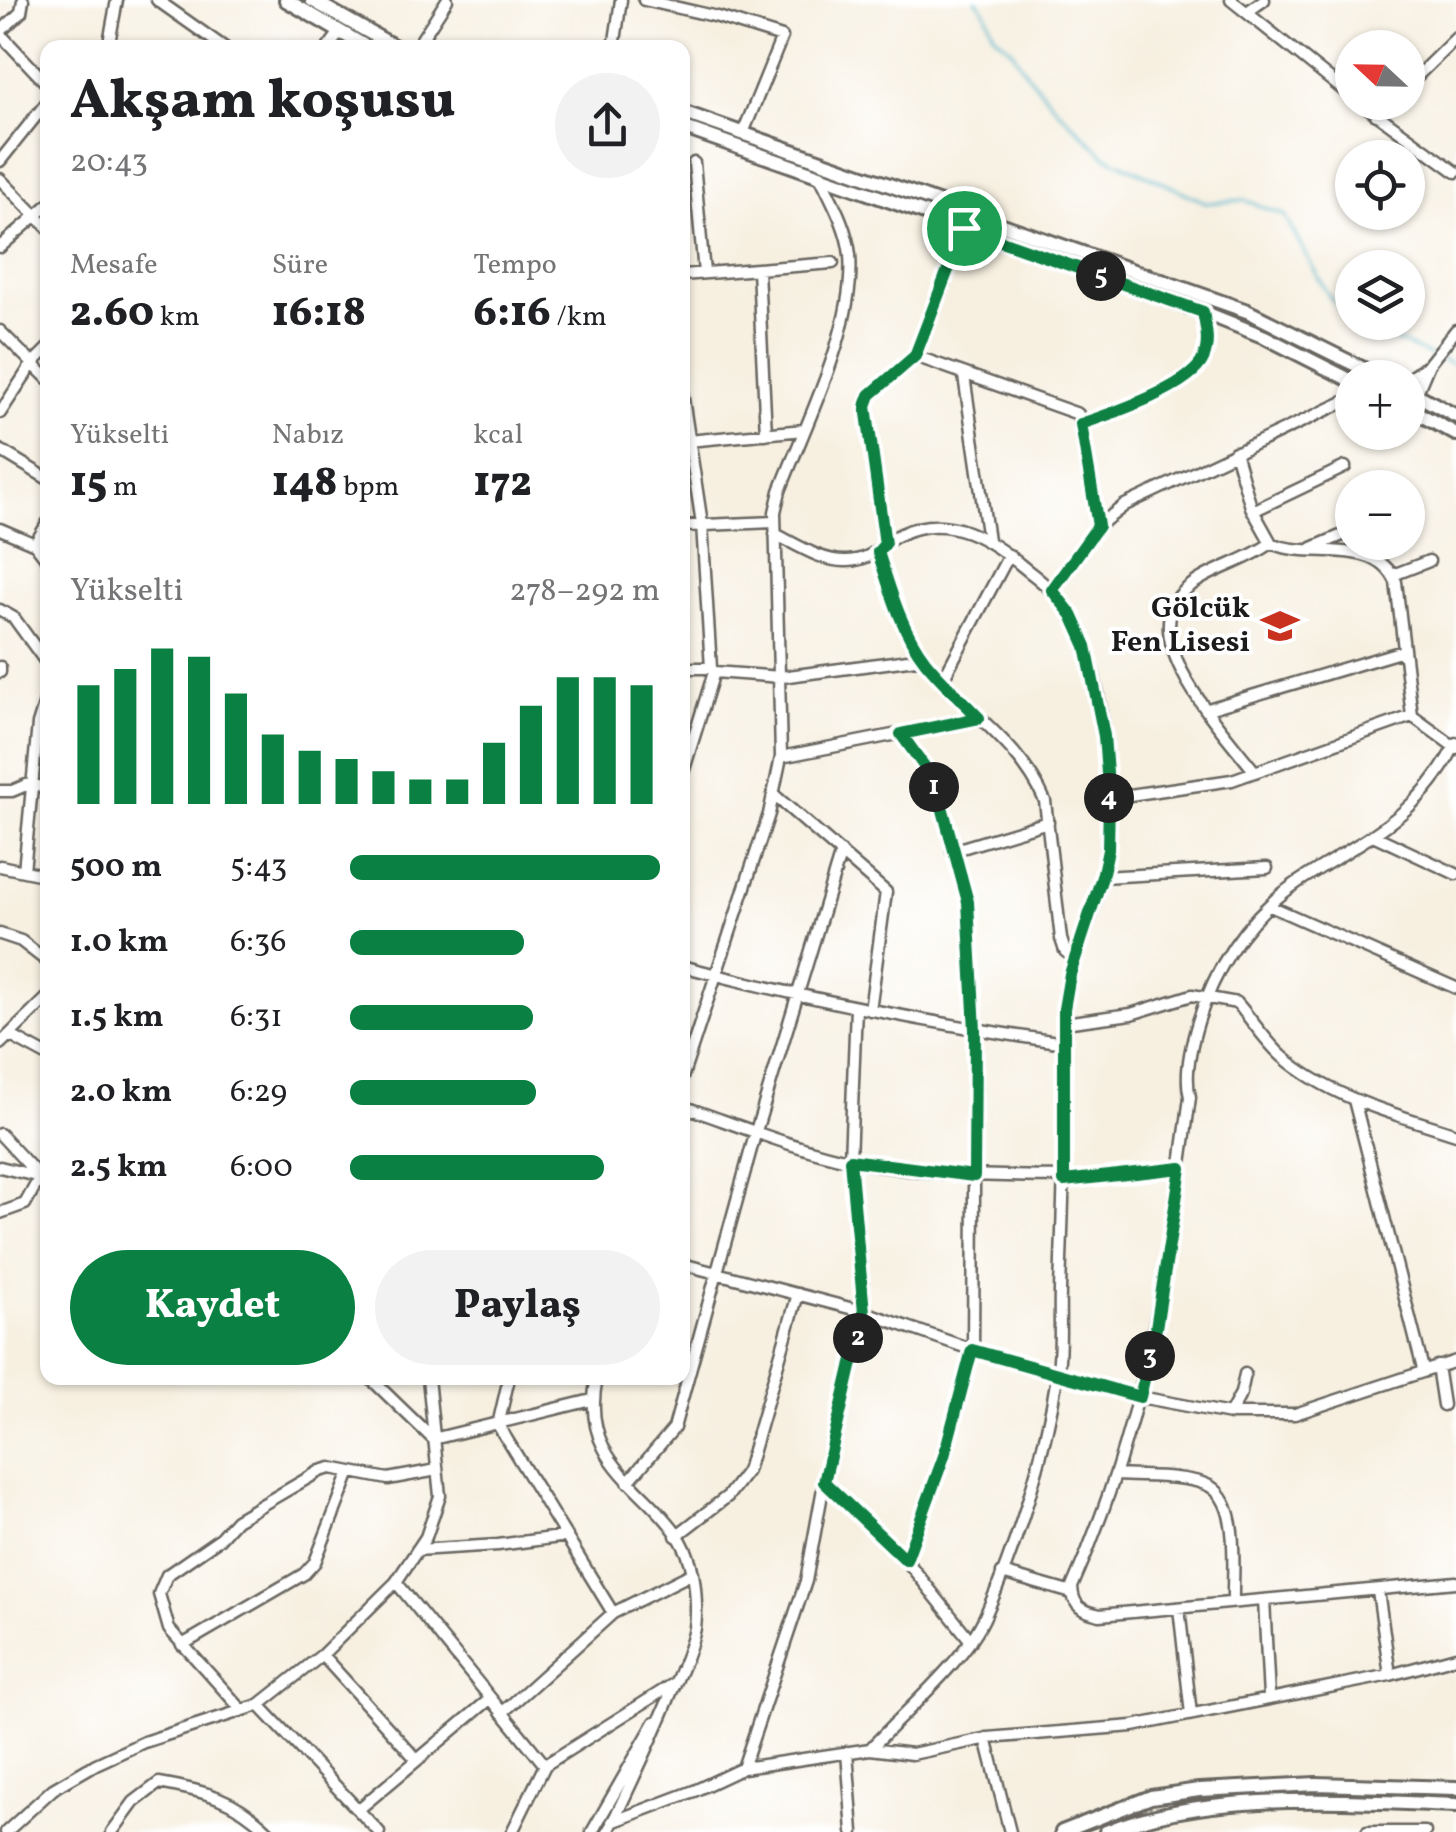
<!DOCTYPE html>
<html lang="tr">
<meta charset="utf-8">
<style>
body{margin:0;font-family:Vollkorn,serif;background:#f2f2f2;color:#202124;height:100vh;display:flex;flex-direction:column;font-size:38px;white-space:nowrap}
*{box-sizing:border-box;margin:0}
p{font-size:32px;color:#757577}
.icon{flex:none;width:55px;height:55px;fill:none;stroke:currentColor;stroke-width:2;stroke-linecap:round;stroke-linejoin:round}
.map{position:relative;flex:1;overflow:hidden}
.details{position:absolute;left:40px;top:40px;width:650px;height:1345px;display:flex;flex-direction:column;background:#fff;border-radius:20px;box-shadow:0 2px 8px #0004}
.details>*{flex:none}
.needle{width:65px;rotate:292deg}
.buttons{position:absolute;left:1335px;top:30px;display:grid;gap:20px}
.buttons a{display:grid;place-items:center;width:90px;height:90px;border-radius:50%;background:#fff;box-shadow:0 2px 8px #0004;font-size:50px}
.pin{position:absolute;display:grid;place-items:center;width:85px;height:85px;color:#fff;margin:-42px;border:5px solid #fff;border-radius:50%;box-shadow:0 2px 10px #0007}
.km{position:absolute;width:50px;height:50px;margin:-25px;border-radius:50%;background:#222;color:#fff;font-size:28px;line-height:50px;text-align:center}
.round{display:grid;place-items:center;flex:none;width:105px;height:105px;border-radius:52px;background:#f2f2f2}
.headline{display:flex;align-items:center;justify-content:space-between;height:170px;padding:0 30px}
h1{font-size:55px;font-weight:800;line-height:75px}
.figures{display:grid;grid-template-columns:repeat(3,1fr);gap:15px;height:170px;padding:10px 30px}
.figures div{display:grid;align-content:center}
.figures b{font-size:42px;font-weight:800}
.figures small{font-size:28px;font-weight:400}
.figures p{font-size:28px}
.chart{height:280px;padding:20px 30px}
.chart p{display:flex;justify-content:space-between}
.chart svg{width:100%;height:180px;margin-top:10px;stroke:#0b8043;stroke-width:6}
.button{display:flex;gap:20px;margin-top:auto;padding:20px 30px}
.button a{flex:1;height:115px;border-radius:60px;background:#0b8043;color:#fff;font-size:40px;font-weight:800;line-height:115px;text-align:center}
.button a+a{background:#f2f2f2;color:#202124}
ul{padding:0 30px;list-style:none;font-size:32px}
li{display:grid;grid-template-columns:160px 120px 1fr;align-items:center;height:75px}
li i{height:25px;border-radius:12px;background:#0b8043}
.map>svg:first-child{display:block}
.lines{fill:none;stroke-linecap:round;stroke-linejoin:round}
.stream{stroke:#4bb2ca;stroke-width:2.5}
.minor-casing{stroke:#696661;stroke-width:15}
.major-casing{stroke:#696661;stroke-width:18}
.minor{stroke:#fff;stroke-width:10}
.major{stroke:#fff;stroke-width:12}
.route-casing{stroke:#fff;stroke-width:20}
.route{stroke:#0b8043;stroke-width:12}
.labels{text-anchor:middle;dominant-baseline:central;stroke-width:8;stroke-linejoin:round;paint-order:stroke}
.poi-label{font-size:30px;font-weight:bold;fill:#1c1c1c;stroke:#fff;text-anchor:end}
</style>
<div class="map">
<svg width="1456" height="1832" viewBox="0 0 1456 1832">
<rect width="100%" height="100%" fill="#fff"/>
<filter id="ink" filterUnits="userSpaceOnUse"><feTurbulence type="fractalNoise" baseFrequency=".01" numOctaves="2"/><feDisplacementMap in="SourceGraphic" scale="20" xChannelSelector="R" yChannelSelector="G"/><feConvolveMatrix kernelMatrix="1 2 1 2 8 2 1 2 1" color-interpolation-filters="sRGB"/></filter>
<filter id="wash" filterUnits="userSpaceOnUse"><feTurbulence type="fractalNoise" baseFrequency=".0048" numOctaves="4" result="noise"/><feDisplacementMap in="SourceGraphic" scale="40" xChannelSelector="R" yChannelSelector="G"/><feGaussianBlur stdDeviation="2.25" result="paint"/><feColorMatrix in="noise" values="0 0 0 0 0 0 0 0 0 0 0 0 0 0 0 0 0 1.4 0 .05"/><feComposite in="paint" operator="in"/></filter>
<g filter="url(#wash)">
<rect width="100%" height="100%" fill="#f7f0e1"/>
<g class="lines">
<path class="stream" d="M 976,0 L 985,11 L 994,34 L 1012,50 L 1027,74 L 1055,107 L 1105,156 L 1207,203 L 1244,200 L 1284,215 L 1328,295 L 1352,322
M 1353,322 L 1431,356
M 1439,359 L 1456,366"/>
</g>
</g>
<g filter="url(#ink)">
<g class="lines">
<g class="minor-casing">
<path id="minor" d="M 157,0 L 225,48
M 644,0 L 718,17 L 782,37 L 743,133
M 1231,0 L 1352,97
M 1247,12 L 1264,0
M 0,32 L 21,12 L 23,0
M 0,34 L 48,85
M 108,48 L 117,0
M 328,48 L 340,32
M 416,48 L 447,0
M 614,48 L 621,0
M 1408,85 L 1456,38
M 1360,102 L 1456,172
M 1376,115 L 1389,102
M 0,161 L 48,101
M 694,163 L 704,273
M 0,179 L 48,228
M 0,247 L 48,205
M 758,270 L 766,434
M 682,275 L 833,263
M 0,331 L 48,379
M 915,356 L 1078,414 L 1098,526
M 964,376 L 988,540
M 1408,379 L 1424,368
M 682,392 L 702,524 L 711,668 L 714,672 L 682,776
M 1410,409 L 1429,364 L 1456,330
M 0,413 L 33,363 L 48,348
M 1081,424 C 1110,414 1191,387 1204,359 C 1210,344 1206,328 1203,312
M 688,441 L 804,430
M 0,450 L 48,479
M 1235,452 L 1251,507 L 1271,543 C 1310,561 1375,535 1396,582 L 1412,716 L 1456,748
M 1253,511 L 1345,467
M 682,526 L 774,522
M 0,529 L 35,544 L 48,561
M 775,534 C 797,545 822,562 847,561 C 875,560 879,544 901,534 C 949,511 991,540 1027,570 C 1039,579 1051,589 1061,601 C 1107,656 1117,810 1102,879 C 1092,924 1067,965 1064,1012 C 1062,1040 1065,1069 1065,1098 C 1065,1162 1062,1227 1060,1291 C 1059,1319 1062,1349 1057,1377 C 1045,1454 1018,1542 986,1614 C 967,1659 904,1712 870,1749
M 35,544 L 48,522
M 885,544 L 866,406 L 870,395 L 915,356 L 972,212
M 1312,548 L 1352,531
M 878,552 C 890,589 901,629 924,660 C 963,710 1020,742 1045,801 L 1061,939 L 1065,951 L 1075,959
M 1393,575 L 1429,561
M 1052,590 L 1098,526 L 1125,505 L 1352,398
M 0,610 L 14,618 L 48,665
M 0,667 L 0,672
M 682,668 L 711,668
M 714,672 L 781,677 L 923,658
M 942,681 L 1009,555
M 1208,709 L 1403,651
M 901,734 L 924,766 L 940,799 L 968,903 L 975,1030 L 973,1350 L 944,1456 L 906,1560
M 1456,743 C 1419,818 1363,839 1298,882 C 1248,916 1216,965 1198,1022 C 1191,1045 1184,1075 1190,1097 C 1167,1272 1145,1424 1072,1587 C 1073,1607 1082,1611 1100,1615 L 1456,1582
M 781,757 L 979,718
M 1255,772 C 1226,734 1134,639 1183,592 C 1207,569 1245,563 1271,543
M 0,791 L 12,791 L 31,783 L 48,790
M 773,794 L 886,892 L 870,1010
M 1109,798 L 1232,780 L 1412,716
M 1375,836 L 1456,874
M 952,851 L 1048,822
M 0,866 L 48,876
M 24,871 L 38,724 L 48,692
M 1102,877 L 1267,868
M 1270,906 L 1456,988
M 0,934 L 21,941 L 48,962
M 682,966 C 808,1000 935,1024 1064,1043
M 1064,1023 L 1131,1014 L 1192,995 L 1237,1003 C 1252,1020 1266,1042 1283,1057 C 1332,1099 1396,1114 1456,1134
M 9,1035 L 48,1056
M 0,1044 L 48,997
M 682,1078 L 769,814 L 781,757 L 775,512 L 780,491 C 805,425 856,327 850,255 C 847,227 832,201 820,176
M 1354,1100 L 1423,1369
M 682,1106 C 740,1126 798,1150 857,1162 C 925,1176 995,1176 1064,1177
M 0,1134 L 40,1177 L 25,1204 L 0,1213
M 0,1167 L 48,1179
M 1063,1181 L 1181,1169
M 682,1264 L 865,1312 L 973,1350 L 1058,1374 L 1140,1397 L 1230,1414 L 1295,1414 L 1456,1361
M 1437,1366 L 1443,1405
M 370,1378 L 433,1439 L 592,1400
M 509,1378 L 498,1425 L 613,1613
M 597,1378 C 574,1481 680,1493 693,1574 C 696,1590 697,1613 695,1628 C 691,1650 680,1672 671,1693 C 652,1741 630,1786 608,1832
M 1230,1414 L 1241,1393 L 1245,1374
M 1117,1475 C 1142,1477 1182,1475 1205,1484 C 1242,1497 1232,1569 1233,1601
M 628,1482 L 674,1428 L 756,1131 L 841,852
M 824,1483 L 906,1560 L 971,1641
M 676,1536 L 728,1496 L 747,1471 L 798,1294
M 417,1550 L 498,1545 L 567,1536
M 1002,1573 L 1072,1593
M 396,1582 L 545,1765
M 1378,1591 L 1390,1675
M 1264,1600 L 1269,1698
M 1179,1608 L 1191,1714
M 182,1645 L 304,1574 L 315,1562 L 350,1472
M 322,1655 L 417,1760
M 259,1705 L 379,1832
M 242,1710 L 169,1629 L 159,1594 L 167,1575 L 219,1539 L 236,1520 L 320,1471 L 331,1468 L 388,1479 L 437,1470
M 502,1713 L 613,1613 L 693,1573
M 986,1738 L 1010,1832
M 847,1752 L 853,1832
M 743,1768 L 806,1581 L 824,1483 L 865,1312 L 850,1160 L 856,1007
M 359,1809 L 490,1699
M 612,1822 L 694,1791 L 743,1768 L 870,1749 L 912,1754 L 988,1738 L 1133,1726 L 1390,1675 L 1456,1657
M 6,1832 L 53,1789 L 96,1764 L 144,1742 L 259,1705 L 322,1655 L 396,1582 L 426,1537 L 440,1496 L 428,1378
M 112,1832 L 134,1802 L 159,1783 C 205,1791 234,1798 269,1832
M 512,1832 L 545,1765 L 675,1683
M 592,1832 L 655,1722
M 1367,1832 L 1425,1832"/>
</g>
<g class="major-casing">
<path id="major" d="M 286,0 L 368,48
M 312,0 L 397,48
M 682,112 L 1247,311 L 1382,378
M 682,127 L 1203,312 L 1265,337 L 1352,381
M 1408,390 L 1456,416
M 1408,408 L 1456,434
M 1062,1832 L 1151,1797 L 1199,1790 L 1316,1784 L 1456,1788
M 1106,1832 C 1205,1790 1350,1801 1456,1805"/>
</g>
<use href="#minor" class="minor"/>
<use href="#major" class="major"/>
</g>
</g>
<g class="lines" filter="url(#ink)">
<g class="route-casing">
<path id="route" d="M 964,228 L 1203,312 C 1206,328 1210,344 1203,359 C 1191,387 1110,414 1081,424 L 1098,526 L 1052,590 L 1072,615 L 1086,646 L 1104,736 L 1109,798 L 1108,850 L 1102,877 L 1070,974 L 1064,1009 L 1064,1181 L 1181,1168 L 1156,1328 L 1140,1397 L 972,1350 L 944,1456 L 906,1560 L 824,1482 L 864,1312 L 850,1160 L 974,1176 L 975,1030 L 968,902 L 940,799 L 924,766 L 901,734 L 979,718 C 961,699 941,681 925,661 C 901,630 890,589 878,552 L 885,544 L 866,406 L 870,395 L 915,356 Z"/>
</g>
<use href="#route" class="route"/>
</g>
<defs>
<g id="school-bare" transform="scale(3)"><path d="M0-5L7-2L0 1L-7-2ZM-4 1L0 2.5L4 1V4Q0 6-4 4Z" fill="#c8321e" stroke="#fff" stroke-width="2.5" paint-order="stroke"/></g>
</defs>
<g fill-rule="evenodd">
<use href="#school-bare" x="1280" y="626"/>
</g>
<g class="labels">
<g class="poi-label">
<text x="1250" y="609">Gölcük<tspan x="1250" dy="34">Fen Lisesi</tspan></text>
</g>
</g>
</svg>
<div class="buttons">
<a><svg class="needle" viewBox="-14 -14 28 28"><path d="M0-13l5 13h-10z" fill="#e53935"/><path d="M0 13l5-13h-10z" fill="#757577"/></svg></a>
<a><svg class="icon" aria-label="locate" viewBox="0 0 24 24"><circle cx="12" cy="12" r="6"/><path d="M12 2v4M12 18v4M2 12h4M18 12h4"/></svg></a>
<a><svg class="icon" aria-label="layers" viewBox="0 0 24 24"><path d="M12 4l9 5-9 5-9-5zM3 14l9 5 9-5"/></svg></a>
<a>+</a>
<a>−</a>
</div>
<div class="pin" style="left:964px;top:228px;background:#1e9e55"><svg class="icon" aria-label="arrive" viewBox="0 0 24 24"><path d="M6 21V4h12l-3 4 3 4H6"/></svg></div>
<b class="km" style="left:934px;top:787px">1</b>
<b class="km" style="left:858px;top:1338px">2</b>
<b class="km" style="left:1150px;top:1356px">3</b>
<b class="km" style="left:1109px;top:798px">4</b>
<b class="km" style="left:1101px;top:276px">5</b>
<section class="details">
<div class="headline"><div><h1>Akşam koşusu</h1><p>20:43</p></div><a class="round"><svg class="icon" aria-label="share" viewBox="0 0 24 24"><path d="M12 15V3M7 8l5-5 5 5M5 13v7h14v-7"/></svg></a></div>
<div class="figures">
<div><p>Mesafe</p><b>2.60<small> km</small></b></div>
<div><p>Süre</p><b>16:18</b></div>
<div><p>Tempo</p><b>6:16<small> /km</small></b></div>
</div>
<div class="figures">
<div><p>Yükselti</p><b>15<small> m</small></b></div>
<div><p>Nabız</p><b>148<small> bpm</small></b></div>
<div><p>kcal</p><b>172</b></div>
</div>
<div class="chart"><p><span>Yükselti</span>278–292 m</p>
<svg viewBox="0 0 160 44" preserveAspectRatio="none"><path d="M5 44V15M15 44V11M25 44V6M35 44V8M45 44V17M55 44V27M65 44V31M75 44V33M85 44V36M95 44V38M105 44V38M115 44V29M125 44V20M135 44V13M145 44V13M155 44V15"/></svg>
</div>
<ul>
<li><b>500 m</b>5:43<i style="width:100%"></i></li>
<li><b>1.0 km</b>6:36<i style="width:56%"></i></li>
<li><b>1.5 km</b>6:31<i style="width:59%"></i></li>
<li><b>2.0 km</b>6:29<i style="width:60%"></i></li>
<li><b>2.5 km</b>6:00<i style="width:82%"></i></li>
</ul>
<div class="button"><a>Kaydet</a><a>Paylaş</a></div>
</section>
</div>
